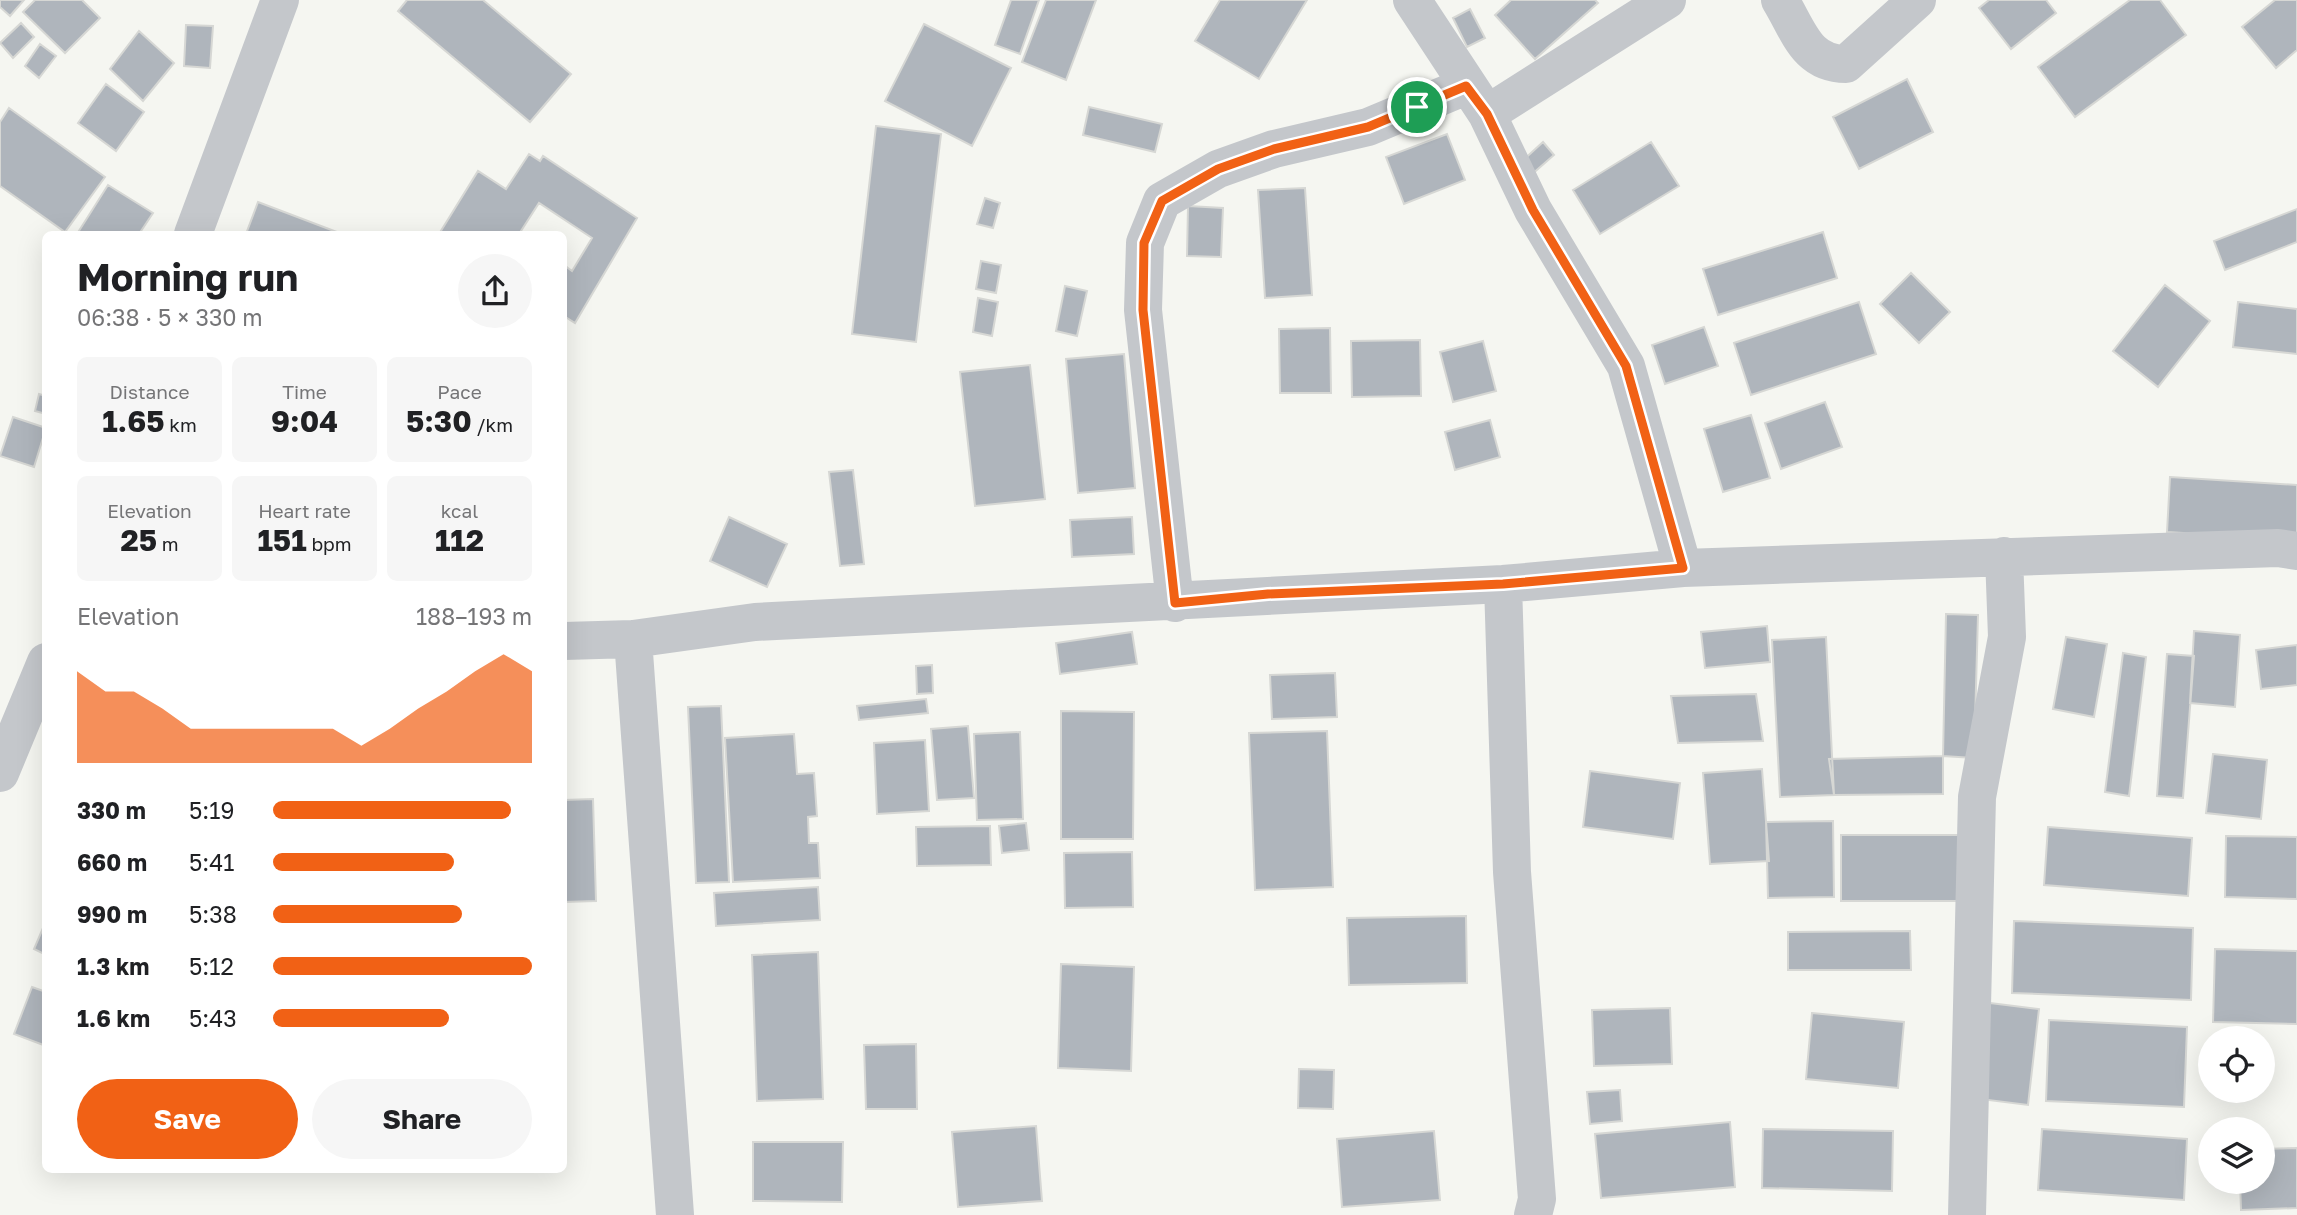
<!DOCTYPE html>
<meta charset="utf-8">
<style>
body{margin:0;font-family:"Golos Text",sans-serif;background:#f6f6f6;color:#202124;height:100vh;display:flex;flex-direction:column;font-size:26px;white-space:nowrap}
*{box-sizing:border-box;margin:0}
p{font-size:23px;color:#757577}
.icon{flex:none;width:38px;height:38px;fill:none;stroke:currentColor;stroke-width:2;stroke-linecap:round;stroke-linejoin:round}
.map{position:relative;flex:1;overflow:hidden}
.sheet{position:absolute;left:42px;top:231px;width:525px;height:942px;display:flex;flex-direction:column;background:#fff;border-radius:10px;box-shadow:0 7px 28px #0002}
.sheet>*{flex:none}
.controls{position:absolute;left:2198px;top:1026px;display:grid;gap:14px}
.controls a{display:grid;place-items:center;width:77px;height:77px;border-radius:50%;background:#fff;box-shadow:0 7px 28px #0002;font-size:35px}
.pin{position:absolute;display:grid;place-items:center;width:60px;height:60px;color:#fff;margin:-30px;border:4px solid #fff;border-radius:50%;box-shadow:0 2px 7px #0007}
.round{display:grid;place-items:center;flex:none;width:74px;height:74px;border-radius:37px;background:#f6f6f6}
.headline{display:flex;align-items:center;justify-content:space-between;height:119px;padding:0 35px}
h1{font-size:38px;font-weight:700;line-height:52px}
.metrics{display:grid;grid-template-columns:repeat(3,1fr);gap:10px;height:119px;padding:7px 35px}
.metrics div{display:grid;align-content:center;border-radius:10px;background:#f6f6f6;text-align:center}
.metrics b{font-size:30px;font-weight:700}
.metrics small{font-size:19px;font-weight:400}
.metrics p{font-size:19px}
.chart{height:196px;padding:14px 35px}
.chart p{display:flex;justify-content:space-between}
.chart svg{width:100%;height:126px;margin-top:7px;fill:#f16115;opacity:.7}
.button{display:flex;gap:14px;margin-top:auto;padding:14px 35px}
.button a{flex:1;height:80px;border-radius:42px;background:#f16115;color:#fff;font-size:28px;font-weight:700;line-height:80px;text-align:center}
.button a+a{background:#f6f6f6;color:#202124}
ul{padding:0 35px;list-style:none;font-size:23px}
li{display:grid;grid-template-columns:112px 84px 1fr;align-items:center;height:52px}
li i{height:18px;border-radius:9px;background:#f16115}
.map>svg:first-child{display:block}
.building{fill:#afb5bc;stroke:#d6d7d4;stroke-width:2}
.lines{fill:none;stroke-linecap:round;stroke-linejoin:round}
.minor{stroke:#c4c7cb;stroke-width:38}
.route-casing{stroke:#fff;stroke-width:14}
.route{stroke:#f16115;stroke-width:9}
</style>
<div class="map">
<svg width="2297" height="1215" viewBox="0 0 2297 1215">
<rect width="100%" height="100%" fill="#f5f6f1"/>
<path class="building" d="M 0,0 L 24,0 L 10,16 L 0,7 Z
M 35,0 L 82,0 L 100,18 L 65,53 L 23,12 Z
M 407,0 L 483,0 L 571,74 L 530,122 L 398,11 Z
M 1011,0 L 1039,0 L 1020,54 L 995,45 Z
M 1046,0 L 1096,0 L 1066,80 L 1022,62 Z
M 1220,0 L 1307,0 L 1259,79 L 1195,41 Z
M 1511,0 L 1595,0 L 1598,3 L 1535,59 L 1495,15 Z
M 1989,0 L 2046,0 L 2056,13 L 2011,49 L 1979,8 Z
M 2130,0 L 2160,0 L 2186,35 L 2075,117 L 2038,67 Z
M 2275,0 L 2297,0 L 2297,50 L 2276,68 L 2242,27 Z
M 1470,9 L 1485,38 L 1467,47 L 1453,18 Z
M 21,23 L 34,37 L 13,58 L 0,43 Z
M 924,24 L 1011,68 L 972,146 L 885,101 Z
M 186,25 L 213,26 L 210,68 L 184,66 Z
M 139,31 L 174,63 L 143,101 L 110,69 Z
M 40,44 L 56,56 L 39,78 L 25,66 Z
M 1907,79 L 1933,132 L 1859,169 L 1833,117 Z
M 106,84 L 144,112 L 116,151 L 78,123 Z
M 1089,107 L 1162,124 L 1155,152 L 1083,135 Z
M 9,108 L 105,177 L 65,232 L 0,186 L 0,122 Z
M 876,126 L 941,134 L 916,342 L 852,334 Z
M 1447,134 L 1465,180 L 1404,204 L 1386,157 Z
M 1543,142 L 1554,155 L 1531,175 L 1520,163 Z
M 1651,142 L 1679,186 L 1600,234 L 1573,190 Z
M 529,154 L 540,161 L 543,156 L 637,218 L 575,323 L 564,316 L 564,265 L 572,271 L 592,238 L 539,203 L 519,234 L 439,234 L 478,171 L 506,189 Z
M 108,185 L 153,213 L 139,234 L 77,234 Z
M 1305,188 L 1312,295 L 1265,298 L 1258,190 Z
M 985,198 L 1000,203 L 993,228 L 977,224 Z
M 258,202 L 342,234 L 246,234 Z
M 1188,206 L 1223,208 L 1221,257 L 1187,256 Z
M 2297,209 L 2297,242 L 2225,270 L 2214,241 Z
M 1823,232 L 1837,278 L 1718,315 L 1703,269 Z
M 981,261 L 1001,265 L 996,293 L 976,289 Z
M 1911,273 L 1950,312 L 1919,343 L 1880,304 Z
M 2165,285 L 2210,321 L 2158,387 L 2113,351 Z
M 1065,286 L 1087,291 L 1077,336 L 1056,331 Z
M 978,298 L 998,302 L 992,336 L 973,332 Z
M 1859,302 L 1876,354 L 1751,395 L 1734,343 Z
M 2238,302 L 2297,309 L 2297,354 L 2233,347 Z
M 1704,327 L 1718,366 L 1665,384 L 1652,345 Z
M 1330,328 L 1331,393 L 1280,393 L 1279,329 Z
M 1420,340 L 1421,396 L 1352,397 L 1351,341 Z
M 1483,341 L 1496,391 L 1453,402 L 1440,352 Z
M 1124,354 L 1135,488 L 1078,493 L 1066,359 Z
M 1030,365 L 1045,499 L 975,506 L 960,372 Z
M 39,394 L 46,396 L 46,414 L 35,411 Z
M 1825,402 L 1842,447 L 1781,469 L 1765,423 Z
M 1751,415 L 1770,478 L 1723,492 L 1704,429 Z
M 13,417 L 46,428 L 34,467 L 0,456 Z
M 1490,420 L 1500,457 L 1455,470 L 1445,432 Z
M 853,470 L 864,564 L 840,566 L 829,472 Z
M 2170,477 L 2297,485 L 2297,540 L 2167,532 Z
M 729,517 L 787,544 L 767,587 L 710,561 Z
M 1132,517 L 1134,554 L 1072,557 L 1070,520 Z
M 1946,614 L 1978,615 L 1974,758 L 1943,756 Z
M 1767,626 L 1770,662 L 1705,668 L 1701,632 Z
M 2194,631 L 2240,635 L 2235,707 L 2190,703 Z
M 1132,632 L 1137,664 L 1060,674 L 1056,643 Z
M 1826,637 L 1834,795 L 1780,797 L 1772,640 Z
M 2066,637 L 2107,644 L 2094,717 L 2053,709 Z
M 2297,645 L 2297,685 L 2261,689 L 2256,650 Z
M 2123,653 L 2146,657 L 2129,796 L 2105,792 Z
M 2167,654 L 2194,656 L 2183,798 L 2157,796 Z
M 932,665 L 933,693 L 917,694 L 916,666 Z
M 1335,673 L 1337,717 L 1272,719 L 1270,675 Z
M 1756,694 L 1763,741 L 1678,743 L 1671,696 Z
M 926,699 L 928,713 L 859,720 L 857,706 Z
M 721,706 L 729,882 L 696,883 L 688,707 Z
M 1061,711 L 1134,712 L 1133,839 L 1061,839 Z
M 968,726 L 974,798 L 937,800 L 931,729 Z
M 1327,731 L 1333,887 L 1255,890 L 1249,733 Z
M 1020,732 L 1023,819 L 977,820 L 974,734 Z
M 794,734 L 797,774 L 814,773 L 817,816 L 808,817 L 809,843 L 818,843 L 820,878 L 733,882 L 725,738 Z
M 925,740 L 929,811 L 877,814 L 874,743 Z
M 2213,754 L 2267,760 L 2261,819 L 2206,813 Z
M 1943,756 L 1943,794 L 1834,795 L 1829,759 Z
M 1762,769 L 1769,861 L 1710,864 L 1703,773 Z
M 1590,771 L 1680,783 L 1673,839 L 1583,827 Z
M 593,799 L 596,901 L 564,902 L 564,800 Z
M 1833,821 L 1834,897 L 1768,898 L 1766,822 Z
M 1026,823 L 1029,850 L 1002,853 L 999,826 Z
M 990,826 L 991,865 L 917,866 L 916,827 Z
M 2048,827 L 2192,838 L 2188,896 L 2044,885 Z
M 1841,835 L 1961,835 L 1961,901 L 1841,901 Z
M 2226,836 L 2297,837 L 2297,899 L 2225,897 Z
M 1132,852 L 1133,907 L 1065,908 L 1064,853 Z
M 818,887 L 820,920 L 716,926 L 714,893 Z
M 1466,916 L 1467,983 L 1349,985 L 1347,918 Z
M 46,921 L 46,955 L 34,949 Z
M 2014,921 L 2193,928 L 2191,1000 L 2012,993 Z
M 1910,931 L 1911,970 L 1788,970 L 1788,932 Z
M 2215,949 L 2297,951 L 2297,1024 L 2213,1022 Z
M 818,952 L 823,1099 L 757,1101 L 752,955 Z
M 1061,964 L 1134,967 L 1131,1071 L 1058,1068 Z
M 32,987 L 46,992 L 46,1046 L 14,1034 Z
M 1990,1003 L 2039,1009 L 2028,1105 L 1980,1099 Z
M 1670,1008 L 1672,1064 L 1594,1066 L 1592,1010 Z
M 1812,1013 L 1904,1022 L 1898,1088 L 1806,1079 Z
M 2049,1020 L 2187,1027 L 2184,1107 L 2046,1101 Z
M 916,1044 L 917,1109 L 866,1109 L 864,1045 Z
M 1299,1069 L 1334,1070 L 1333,1109 L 1298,1108 Z
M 1620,1090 L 1622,1121 L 1590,1124 L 1587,1092 Z
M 1730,1122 L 1735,1187 L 1601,1198 L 1595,1134 Z
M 1036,1126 L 1042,1201 L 958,1207 L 952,1132 Z
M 1763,1129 L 1893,1131 L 1892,1191 L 1762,1188 Z
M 2042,1129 L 2187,1139 L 2184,1200 L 2038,1190 Z
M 1434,1131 L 1440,1200 L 1342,1207 L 1337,1139 Z
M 753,1142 L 843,1142 L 842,1202 L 753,1201 Z
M 2297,1148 L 2297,1208 L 2241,1210 L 2240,1181 L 2263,1181 L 2263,1149 Z"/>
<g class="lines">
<path class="minor" d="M 1412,0 L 1487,114 L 1533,210 L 1626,366 L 1683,568
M 1780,0 C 1799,31 1806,64 1846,64 L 1917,0
M 1487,114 L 1667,0
M 193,234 L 280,0
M 1503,584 L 1512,872 L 1537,1199 L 1533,1215
M 1175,603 L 1143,310 L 1145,243 L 1162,201 L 1218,169 L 1274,149 L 1368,127 L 1466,86
M 633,639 L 675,1215
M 564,641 L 633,639 L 755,622 L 1503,584 L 1683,568 L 2278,548 L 2297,551
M 0,773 L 46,662
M 1967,1215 L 1977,797 L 2007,637 L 2004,556"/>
</g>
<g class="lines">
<g class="route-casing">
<path id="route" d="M 1466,86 L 1487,114 L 1533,210 L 1626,366 L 1683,568 L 1503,584 L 1268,594 L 1175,603 L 1143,310 L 1144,243 L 1162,201 L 1218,169 L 1274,149 L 1368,127 Z"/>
</g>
<use href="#route" class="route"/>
</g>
</svg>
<div class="controls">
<a><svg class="icon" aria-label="locate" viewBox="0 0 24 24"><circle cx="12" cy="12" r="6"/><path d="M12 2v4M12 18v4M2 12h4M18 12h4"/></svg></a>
<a><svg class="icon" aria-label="layers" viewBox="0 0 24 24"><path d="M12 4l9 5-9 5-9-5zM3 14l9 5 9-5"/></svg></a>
</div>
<div class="pin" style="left:1417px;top:107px;background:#1e9e55"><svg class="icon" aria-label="arrive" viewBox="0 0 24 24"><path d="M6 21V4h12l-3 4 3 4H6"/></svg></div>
<section class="sheet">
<div class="headline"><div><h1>Morning run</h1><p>06:38 · 5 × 330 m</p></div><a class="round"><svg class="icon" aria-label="share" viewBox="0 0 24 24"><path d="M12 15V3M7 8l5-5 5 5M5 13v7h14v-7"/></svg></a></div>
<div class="metrics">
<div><p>Distance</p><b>1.65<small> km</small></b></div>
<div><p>Time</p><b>9:04</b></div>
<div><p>Pace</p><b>5:30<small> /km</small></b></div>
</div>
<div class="metrics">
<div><p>Elevation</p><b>25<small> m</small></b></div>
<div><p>Heart rate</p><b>151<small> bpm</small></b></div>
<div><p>kcal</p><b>112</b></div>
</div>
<div class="chart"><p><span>Elevation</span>188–193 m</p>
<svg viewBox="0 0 160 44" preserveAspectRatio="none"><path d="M0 44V12L10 19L20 19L30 25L40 32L50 32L60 32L70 32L80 32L90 32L100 38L110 32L120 25L130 19L140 12L150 6L160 12V44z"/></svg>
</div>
<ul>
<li><b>330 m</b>5:19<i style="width:92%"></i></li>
<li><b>660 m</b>5:41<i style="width:70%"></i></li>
<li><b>990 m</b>5:38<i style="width:73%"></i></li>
<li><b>1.3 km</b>5:12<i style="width:100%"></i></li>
<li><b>1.6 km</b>5:43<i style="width:68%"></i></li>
</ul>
<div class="button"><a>Save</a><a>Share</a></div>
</section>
</div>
